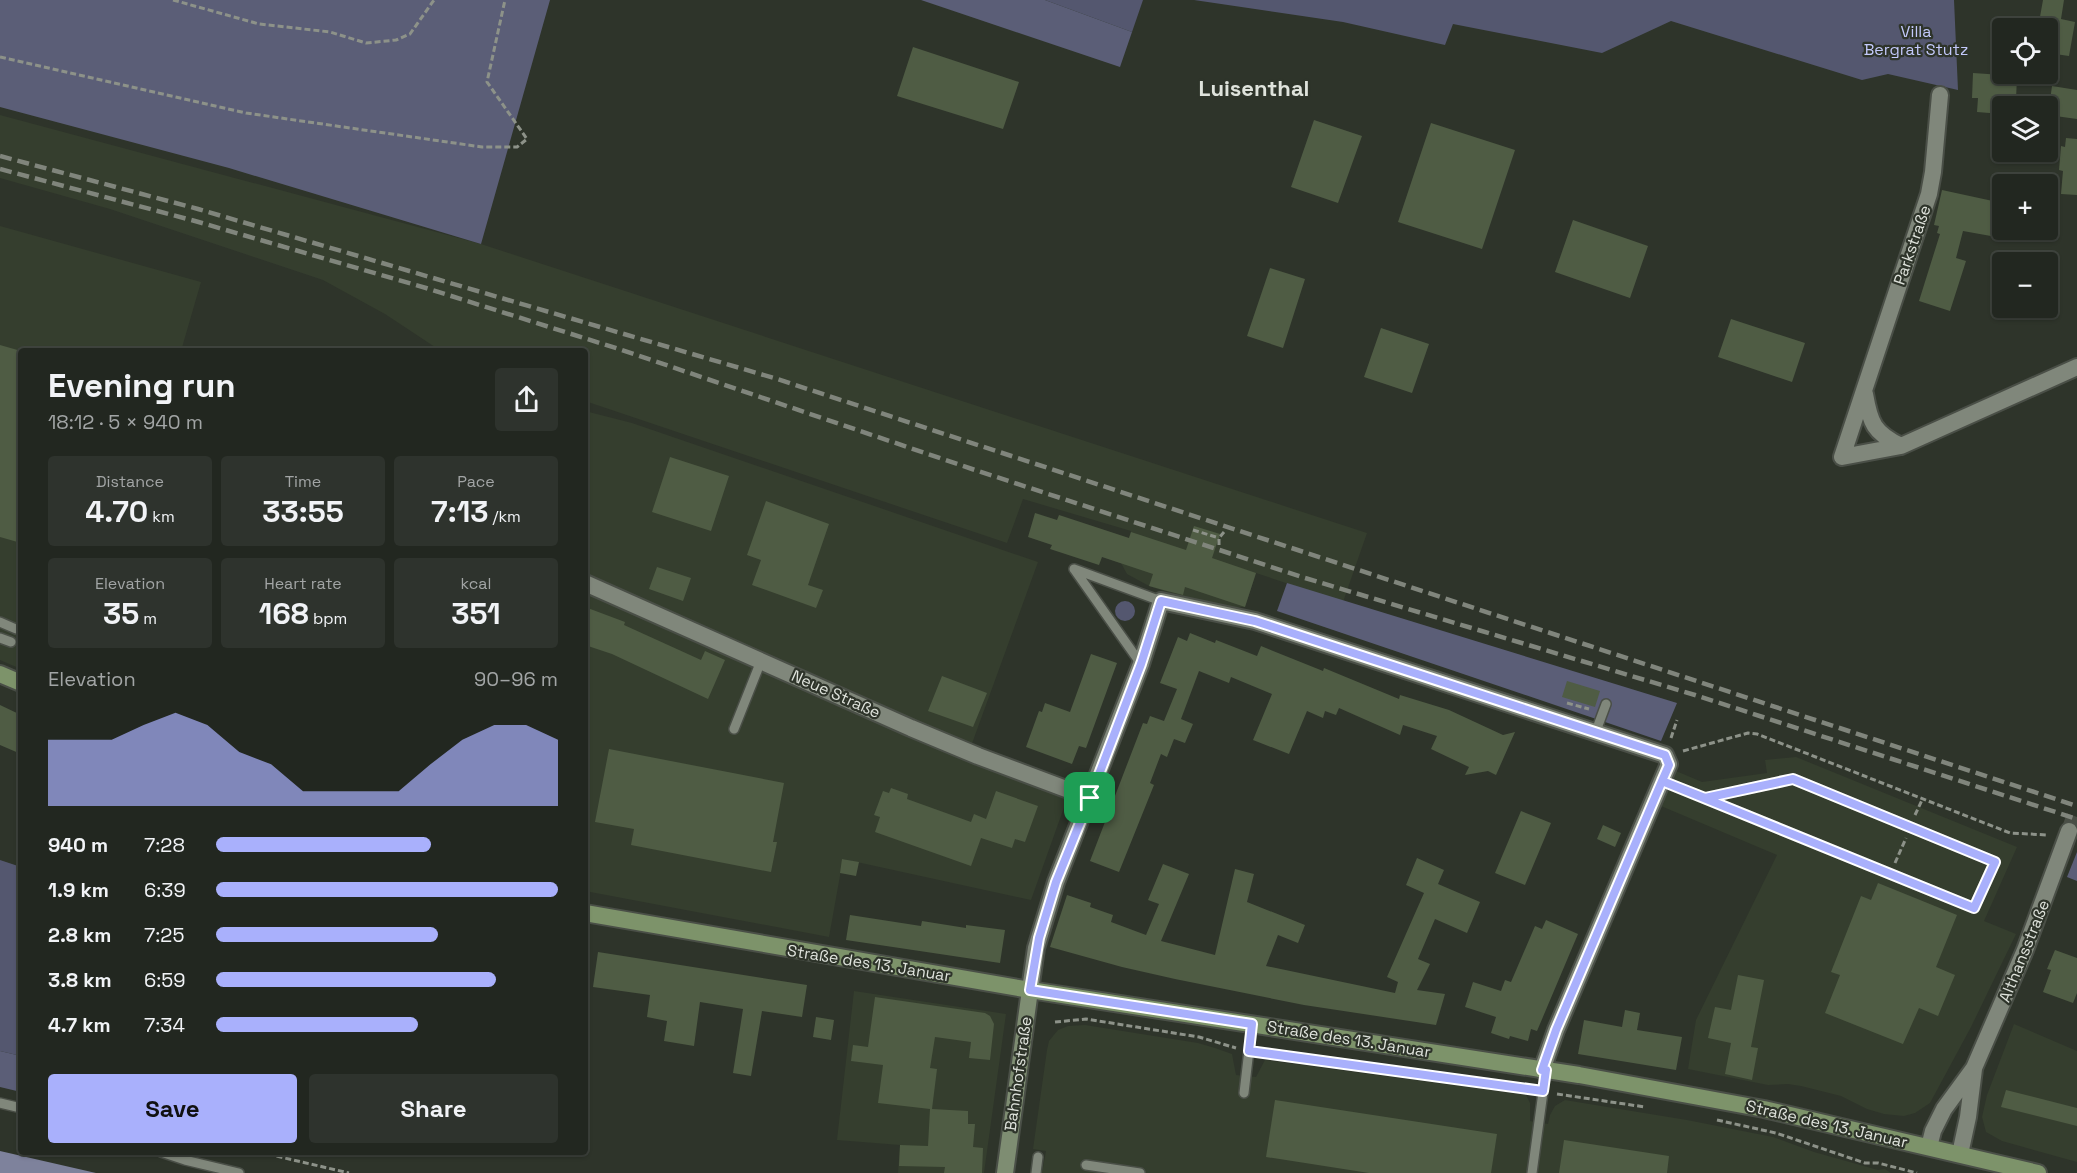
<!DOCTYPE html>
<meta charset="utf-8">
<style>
body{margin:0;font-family:"Space Grotesk",sans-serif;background:#2e332d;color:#f1f3f6;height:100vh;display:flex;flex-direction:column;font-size:22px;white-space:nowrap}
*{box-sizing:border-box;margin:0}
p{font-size:20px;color:#a2a5a5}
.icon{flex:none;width:33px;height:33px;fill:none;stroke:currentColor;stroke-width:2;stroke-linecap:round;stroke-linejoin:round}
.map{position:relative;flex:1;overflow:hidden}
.side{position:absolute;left:18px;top:348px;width:570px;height:807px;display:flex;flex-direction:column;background:#222720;border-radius:6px;box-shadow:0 2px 4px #0004,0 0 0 2px #3f443e}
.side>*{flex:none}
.buttons{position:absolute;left:1992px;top:18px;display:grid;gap:12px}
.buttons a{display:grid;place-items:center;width:66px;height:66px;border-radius:6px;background:#222720;box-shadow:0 2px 4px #0004,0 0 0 2px #3f443e;font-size:30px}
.pin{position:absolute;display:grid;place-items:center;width:51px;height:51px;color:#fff;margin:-26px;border-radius:12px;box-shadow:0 3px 9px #0006}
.round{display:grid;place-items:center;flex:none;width:63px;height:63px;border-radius:6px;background:#2e332d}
.headline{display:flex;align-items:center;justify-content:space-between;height:102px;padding:0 30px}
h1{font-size:33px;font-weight:800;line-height:45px}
.stats{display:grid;grid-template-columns:repeat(3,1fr);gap:9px;height:102px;padding:6px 30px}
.stats div{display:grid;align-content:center;border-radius:6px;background:#2e332d;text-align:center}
.stats b{font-size:30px;font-weight:800}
.stats small{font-size:16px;font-weight:400}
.stats p{font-size:16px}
.chart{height:168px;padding:12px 30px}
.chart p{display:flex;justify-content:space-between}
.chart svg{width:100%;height:108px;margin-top:6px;fill:#a9b0fc;opacity:.7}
.cta{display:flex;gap:12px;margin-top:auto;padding:12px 30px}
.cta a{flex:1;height:69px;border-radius:6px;background:#a9b0fc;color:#111;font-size:24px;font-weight:800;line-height:69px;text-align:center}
.cta a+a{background:#2e332d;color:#f1f3f6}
ul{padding:0 30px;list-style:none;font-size:20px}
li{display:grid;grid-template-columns:96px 72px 1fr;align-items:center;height:45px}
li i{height:15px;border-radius:8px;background:#a9b0fc}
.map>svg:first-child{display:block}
.built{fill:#353e2e}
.green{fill:#54576f}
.forest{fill:#5b5e77}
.water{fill:#7e829c}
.building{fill:#4f5c44}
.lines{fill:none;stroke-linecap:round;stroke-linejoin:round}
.tertiary-tunnel{stroke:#494e45;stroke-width:16;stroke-dasharray:16 8;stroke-linecap:butt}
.service-casing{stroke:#4a4f47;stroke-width:12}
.minor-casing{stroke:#4a4f47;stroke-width:20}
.tertiary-casing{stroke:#4a4f47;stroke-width:20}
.secondary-casing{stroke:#4a4f47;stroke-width:20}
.primary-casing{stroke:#4a4f47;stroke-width:20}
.path{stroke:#8d9289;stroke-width:3;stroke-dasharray:6 3;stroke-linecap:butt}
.service{stroke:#80877b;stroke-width:9}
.minor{stroke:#80877b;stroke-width:16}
.tertiary{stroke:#80877b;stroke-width:16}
.secondary{stroke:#7e8d72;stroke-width:16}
.primary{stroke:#7d936a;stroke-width:16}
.rail{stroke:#80857c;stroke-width:4.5;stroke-dasharray:12 6;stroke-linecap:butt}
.route-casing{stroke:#fff;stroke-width:12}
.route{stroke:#a9b0fc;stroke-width:8}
.labels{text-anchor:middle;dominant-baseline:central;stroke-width:4.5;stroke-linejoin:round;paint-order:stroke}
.park-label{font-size:16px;fill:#c3c9fb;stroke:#2e342a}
.street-label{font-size:16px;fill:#dfe3dc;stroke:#2e342a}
.district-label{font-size:22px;font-weight:bold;fill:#dfe3dc;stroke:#2e342a}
</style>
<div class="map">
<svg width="2077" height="1173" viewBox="0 0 2077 1173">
<rect width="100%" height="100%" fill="#2e342a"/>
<path class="built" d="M 0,115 L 481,244 L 1367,533 L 1343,602 L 1256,573 L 1245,607 L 1232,607 L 1182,597 L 1149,586 L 1127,574 L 1121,563 L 1131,531 L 1023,499 L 1007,543 L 585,401 L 585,351 L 441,351 L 385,314 L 323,280 L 110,209 L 0,178 Z
M 0,226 L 201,282 L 181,351 L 21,351 L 21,669 L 0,660 Z
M 585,411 L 632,423 L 1038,562 L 966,760 L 1067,799 L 1031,900 L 843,859 L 829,937 L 585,891 Z
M 1796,757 L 2017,847 L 1984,921 L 2016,934 L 1971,1027 L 1930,1103 L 1915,1113 L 1904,1116 L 1884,1114 L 1867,1109 L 1841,1096 L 1801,1086 L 1788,1084 L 1768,1085 L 1688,1069 L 1696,1020 L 1777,855 L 1661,806 L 1676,771 L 1702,782 L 1767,773 L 1765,760 Z
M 854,991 L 1006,1014 L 984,1173 L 898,1173 L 900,1145 L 837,1140 Z
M 2014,1024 L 2077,1051 L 2077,1162 L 2002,1141 L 1986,1132 L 1982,1117 L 1987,1095 Z
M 1085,1025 L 1198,1043 L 1215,1048 L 1232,1054 L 1236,1075 L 1256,1077 L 1265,1060 L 1526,1095 L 1530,1103 L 1530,1121 L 1548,1124 L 1550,1115 L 1555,1106 L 1565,1100 L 1583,1103 L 1687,1120 L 1773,1137 L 1814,1152 L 1878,1170 L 1885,1169 L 1891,1173 L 1042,1173 L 1046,1151 L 1033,1149 L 1047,1050 L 1049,1041 L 1058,1030 L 1068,1026 Z"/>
<path class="green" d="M 1045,0 L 1143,0 L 1132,32 Z
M 1194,0 L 1954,0 L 1958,90 L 1888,74 L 1862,80 L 1671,21 L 1602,53 L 1453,24 L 1445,45 L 1343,22 Z
M1115 611a10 10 0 1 1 20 0a10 10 0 1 1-20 0Z
M 0,860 L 21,867 L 21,1056 L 0,1051 Z"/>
<path class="forest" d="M 0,0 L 550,0 L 481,244 L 229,168 L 0,107 Z
M 921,0 L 1045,0 L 1132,32 L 1120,67 Z
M 1287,583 L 1677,703 L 1661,741 L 1277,611 Z
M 2077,852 L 2077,881 L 2067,877 Z
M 0,1051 L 21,1056 L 21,1092 L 0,1087 Z"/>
<path class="water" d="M 0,1151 L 96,1173 L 0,1173 Z"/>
<path class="building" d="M 2043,0 L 2064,0 L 2061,19 L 2075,22 L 2069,56 L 2048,53 L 2050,37 L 2048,37 L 2048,28 L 2038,28 Z
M 913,47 L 1019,82 L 1003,129 L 897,96 Z
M 1973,73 L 2017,76 L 2016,100 L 2009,99 L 2009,106 L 2002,106 L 2002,114 L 1977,112 L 1978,98 L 1972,98 Z
M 2052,86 L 2077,90 L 2077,119 L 2048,115 Z
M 1314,120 L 1362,136 L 1338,203 L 1291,187 Z
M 1431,123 L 1515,150 L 1482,249 L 1398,222 Z
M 2066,138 L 2077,139 L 2077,195 L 2061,194 L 2063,171 L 2059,170 L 2061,146 L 2065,147 Z
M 1942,190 L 2002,203 L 2002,238 L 1963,231 L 1956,258 L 1966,261 L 1950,311 L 1919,301 L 1940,234 L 1937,233 L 1939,226 L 1934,225 Z
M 1573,220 L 1648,246 L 1630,298 L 1555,272 Z
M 1270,268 L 1305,279 L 1283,348 L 1247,336 Z
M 1731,319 L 1805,343 L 1792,382 L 1718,357 Z
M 1381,328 L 1429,344 L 1412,393 L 1364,377 Z
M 0,345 L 21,351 L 21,543 L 0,537 Z
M 670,457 L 729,476 L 711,531 L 652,512 Z
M 766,501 L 829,524 L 808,585 L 823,590 L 816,608 L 752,585 L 761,560 L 747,555 Z
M 1035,513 L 1057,520 L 1059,515 L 1129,538 L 1131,532 L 1186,550 L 1194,526 L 1220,534 L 1212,558 L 1256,573 L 1245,607 L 1185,587 L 1183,595 L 1167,591 L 1149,586 L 1153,574 L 1102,557 L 1099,565 L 1050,549 L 1052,545 L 1028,537 Z
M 657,567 L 691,578 L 683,601 L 649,589 Z
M 585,607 L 625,622 L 624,625 L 701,660 L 705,651 L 725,660 L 708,699 L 612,654 L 585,645 Z
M 1190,633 L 1215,643 L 1216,640 L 1257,656 L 1261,646 L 1323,671 L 1324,668 L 1399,699 L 1400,695 L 1449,710 L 1503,735 L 1515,732 L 1496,775 L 1488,771 L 1465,775 L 1469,767 L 1431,749 L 1437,736 L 1403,725 L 1400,735 L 1339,708 L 1336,715 L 1325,711 L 1323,718 L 1307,711 L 1289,754 L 1253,740 L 1272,694 L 1231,677 L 1229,683 L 1199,671 L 1181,719 L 1193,724 L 1185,743 L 1174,739 L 1167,757 L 1161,754 L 1150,783 L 1154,785 L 1119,872 L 1090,861 L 1143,723 L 1147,724 L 1150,716 L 1164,721 L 1177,689 L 1160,683 L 1178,637 L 1187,641 Z
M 1091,654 L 1117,663 L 1086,748 L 1079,746 L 1072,764 L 1026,747 L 1039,711 L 1042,712 L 1045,703 L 1070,712 Z
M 942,676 L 987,693 L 973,727 L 928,711 Z
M 1567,681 L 1600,691 L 1595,707 L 1562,697 Z
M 0,705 L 21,715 L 21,754 L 0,745 Z
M 609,749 L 784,783 L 773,842 L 777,842 L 771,872 L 631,845 L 634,829 L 595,822 Z
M 891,788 L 908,794 L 907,799 L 971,822 L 974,814 L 986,819 L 996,791 L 1038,806 L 1025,842 L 1015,839 L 1012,848 L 981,838 L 971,866 L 875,832 L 880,817 L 874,815 L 883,791 L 889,793 Z
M 1521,811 L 1551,823 L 1525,885 L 1495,873 Z
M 1603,825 L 1621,833 L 1615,847 L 1597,839 Z
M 1417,858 L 1444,870 L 1438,884 L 1480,902 L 1467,933 L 1435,919 L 1418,959 L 1430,964 L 1417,990 L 1445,994 L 1436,1025 L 1304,1005 L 1175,979 L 1122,967 L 1050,947 L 1067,895 L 1091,903 L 1090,907 L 1113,915 L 1111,922 L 1146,935 L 1159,904 L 1148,900 L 1163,864 L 1189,874 L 1161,941 L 1215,955 L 1235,869 L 1254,874 L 1247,902 L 1305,925 L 1298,943 L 1278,935 L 1266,966 L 1395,993 L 1398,982 L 1387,977 L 1424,893 L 1406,885 Z
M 842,859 L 859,862 L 856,876 L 840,873 Z
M 1878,883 L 1957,915 L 1936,967 L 1955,975 L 1938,1016 L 1919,1008 L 1903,1044 L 1825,1013 L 1840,975 L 1831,972 L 1861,896 L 1871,900 Z
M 850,915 L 921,926 L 922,921 L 966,928 L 966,925 L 1005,930 L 1000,963 L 846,940 Z
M 1546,920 L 1578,934 L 1537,1031 L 1531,1029 L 1528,1041 L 1510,1036 L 1509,1039 L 1491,1033 L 1496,1017 L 1465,1007 L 1473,982 L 1501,991 L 1505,980 L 1511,982 L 1535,926 L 1542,929 Z
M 2055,950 L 2077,958 L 2077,993 L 2073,1003 L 2043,992 L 2051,970 L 2047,969 Z
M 598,952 L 807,985 L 802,1017 L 762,1011 L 751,1076 L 733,1073 L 743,1009 L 700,1002 L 694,1046 L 664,1041 L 667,1021 L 647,1017 L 650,995 L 593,987 Z
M 1738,975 L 1764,980 L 1751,1047 L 1758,1048 L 1752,1080 L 1725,1074 L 1731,1043 L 1708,1038 L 1715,1007 L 1731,1010 Z
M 875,997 L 985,1013 L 990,1016 L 994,1024 L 990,1060 L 969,1058 L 971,1042 L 935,1037 L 930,1068 L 937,1069 L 932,1109 L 968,1111 L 968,1124 L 975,1124 L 973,1147 L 983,1148 L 982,1173 L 944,1173 L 945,1167 L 899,1166 L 900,1145 L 928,1146 L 930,1109 L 878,1103 L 883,1065 L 851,1061 L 853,1045 L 868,1047 Z
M 1625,1010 L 1640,1013 L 1637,1030 L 1682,1037 L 1676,1070 L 1578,1054 L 1584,1020 L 1622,1027 Z
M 816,1017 L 834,1020 L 831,1040 L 813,1037 Z
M 2006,1090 L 2077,1108 L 2077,1126 L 2001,1107 Z
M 1275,1100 L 1497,1134 L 1491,1173 L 1369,1173 L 1266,1157 Z
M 1564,1140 L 1669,1156 L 1667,1173 L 1559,1173 Z"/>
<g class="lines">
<path class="tertiary-tunnel" d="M 2069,831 L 2077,809"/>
<g class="service-casing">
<path id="service" d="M 1074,569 L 1141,664
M 1074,569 L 1161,601
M 0,622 L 16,629
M 0,638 L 11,642
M 734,729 L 761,661
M 1596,731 L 1606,704
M 1662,781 L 1974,908 L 1995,862 L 1793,779 L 1705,798
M 1244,1093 L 1252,1024
M 0,1103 L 21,1108
M 161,1152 L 185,1160 L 239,1173
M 1086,1165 L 1140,1173
M 1036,1173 L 1038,1157
M 1532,1173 L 1546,1070"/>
</g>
<g class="minor-casing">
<path id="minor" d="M 1940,95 L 1933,172 L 1929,194 L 1842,457 L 1901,446 L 2077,367
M 1865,394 C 1870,423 1874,433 1901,446
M 585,583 L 911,728 L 978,756 L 1090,798
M 1030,990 L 1036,948 L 1056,882 L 1141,664 L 1161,601 L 1255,621 L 1665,755 L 1669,764 L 1556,1030 L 1542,1070"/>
</g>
<g class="tertiary-casing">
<path id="tertiary" d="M 1929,1147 L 1933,1131 L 1944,1109 L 1974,1068 L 2025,950 L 2069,831
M 1960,1154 L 1968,1117 L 1974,1069"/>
</g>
<g class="secondary-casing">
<path id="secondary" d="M 1005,1173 L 1030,990"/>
</g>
<g class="primary-casing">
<path id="primary" d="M 0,674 L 21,683
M 585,913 L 1030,990 L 1579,1075 L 1764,1109 L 2038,1173"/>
</g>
<path class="path" d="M 173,0 L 259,24 L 330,32 L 366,43 L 396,40 L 410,34 L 434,0
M 0,57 L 246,113 L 482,147 L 517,147 L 527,139 L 487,82 L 505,0
M 1193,530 L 1219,538
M 1219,545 L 1219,538 L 1224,532
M 1567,703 L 1589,709
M 1671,738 L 1677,720
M 1683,751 L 1748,733 L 1757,734 L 2010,833 L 2048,835
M 1915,815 L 1923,798
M 1895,863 L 1906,838
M 1055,1022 L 1086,1019 L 1199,1037 L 1236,1048
M 1263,1054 L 1530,1090
M 1557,1094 L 1645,1107
M 1717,1120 L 1776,1133 L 1865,1163 L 1878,1163 L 1917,1173
M 259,1152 L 349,1173"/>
<use href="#service" class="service"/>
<use href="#minor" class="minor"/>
<use href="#tertiary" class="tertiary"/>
<use href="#secondary" class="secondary"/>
<use href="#primary" class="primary"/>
<path class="rail" d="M 0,156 L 198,209 L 774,378 L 2077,806
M 0,169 L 195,221 L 426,288 L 622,350 L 972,469 L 1305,578 L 1695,695 L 2077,819"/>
</g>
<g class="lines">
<g class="route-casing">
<path id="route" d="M 1090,798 L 1056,882 L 1039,938 L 1030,990 L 1252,1024 L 1249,1051 L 1543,1091 L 1546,1070 L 1542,1070 L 1556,1030 L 1662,781 L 1705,798 L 1793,779 L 1995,862 L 1974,908 L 1662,781 L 1669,765 L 1665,755 L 1255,621 L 1161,601 L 1141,664 L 1090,798"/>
</g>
<use href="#route" class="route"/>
</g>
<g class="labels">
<g class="park-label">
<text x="1916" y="31">Villa<tspan x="1916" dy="18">Bergrat Stutz</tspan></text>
</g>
<g class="street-label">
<text transform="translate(1912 245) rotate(-71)">Parkstraße</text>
<text transform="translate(836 694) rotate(24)">Neue Straße</text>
<text transform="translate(2024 951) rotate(-68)">Althansstraße</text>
<text transform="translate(869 963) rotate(9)">Straße des 13. Januar</text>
<text transform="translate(1349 1039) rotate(9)">Straße des 13. Januar</text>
<text transform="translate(1018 1074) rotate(-82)">Bahnhofstraße</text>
<text transform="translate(1827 1124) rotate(13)">Straße des 13. Januar</text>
</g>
<g class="district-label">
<text x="1254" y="88">Luisenthal</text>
</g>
</g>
</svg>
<div class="buttons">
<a><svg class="icon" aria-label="locate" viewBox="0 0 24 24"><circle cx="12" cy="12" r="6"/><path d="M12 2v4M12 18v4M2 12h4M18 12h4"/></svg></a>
<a><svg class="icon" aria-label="layers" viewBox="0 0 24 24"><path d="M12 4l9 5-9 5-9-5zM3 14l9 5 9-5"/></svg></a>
<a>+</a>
<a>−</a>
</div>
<div class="pin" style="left:1090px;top:798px;background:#1e9e55"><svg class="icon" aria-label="arrive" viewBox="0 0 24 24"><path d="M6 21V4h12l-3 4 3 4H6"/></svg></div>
<section class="side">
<div class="headline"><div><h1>Evening run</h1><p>18:12 · 5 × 940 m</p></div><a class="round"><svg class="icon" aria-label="share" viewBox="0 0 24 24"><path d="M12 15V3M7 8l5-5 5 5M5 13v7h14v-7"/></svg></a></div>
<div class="stats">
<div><p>Distance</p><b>4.70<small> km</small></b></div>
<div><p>Time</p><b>33:55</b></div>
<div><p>Pace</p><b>7:13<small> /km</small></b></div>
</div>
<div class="stats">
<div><p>Elevation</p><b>35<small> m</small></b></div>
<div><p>Heart rate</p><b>168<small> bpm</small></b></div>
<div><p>kcal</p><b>351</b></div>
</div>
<div class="chart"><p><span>Elevation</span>90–96 m</p>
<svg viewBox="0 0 160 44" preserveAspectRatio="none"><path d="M0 44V17L10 17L20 17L30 11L40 6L50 11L60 22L70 27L80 38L90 38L100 38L110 38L120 27L130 17L140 11L150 11L160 17V44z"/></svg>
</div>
<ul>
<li><b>940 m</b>7:28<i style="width:63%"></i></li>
<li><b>1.9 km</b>6:39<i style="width:100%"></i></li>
<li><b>2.8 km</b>7:25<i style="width:65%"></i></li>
<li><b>3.8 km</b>6:59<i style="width:82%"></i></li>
<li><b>4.7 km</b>7:34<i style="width:59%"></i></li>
</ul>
<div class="cta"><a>Save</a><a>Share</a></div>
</section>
</div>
